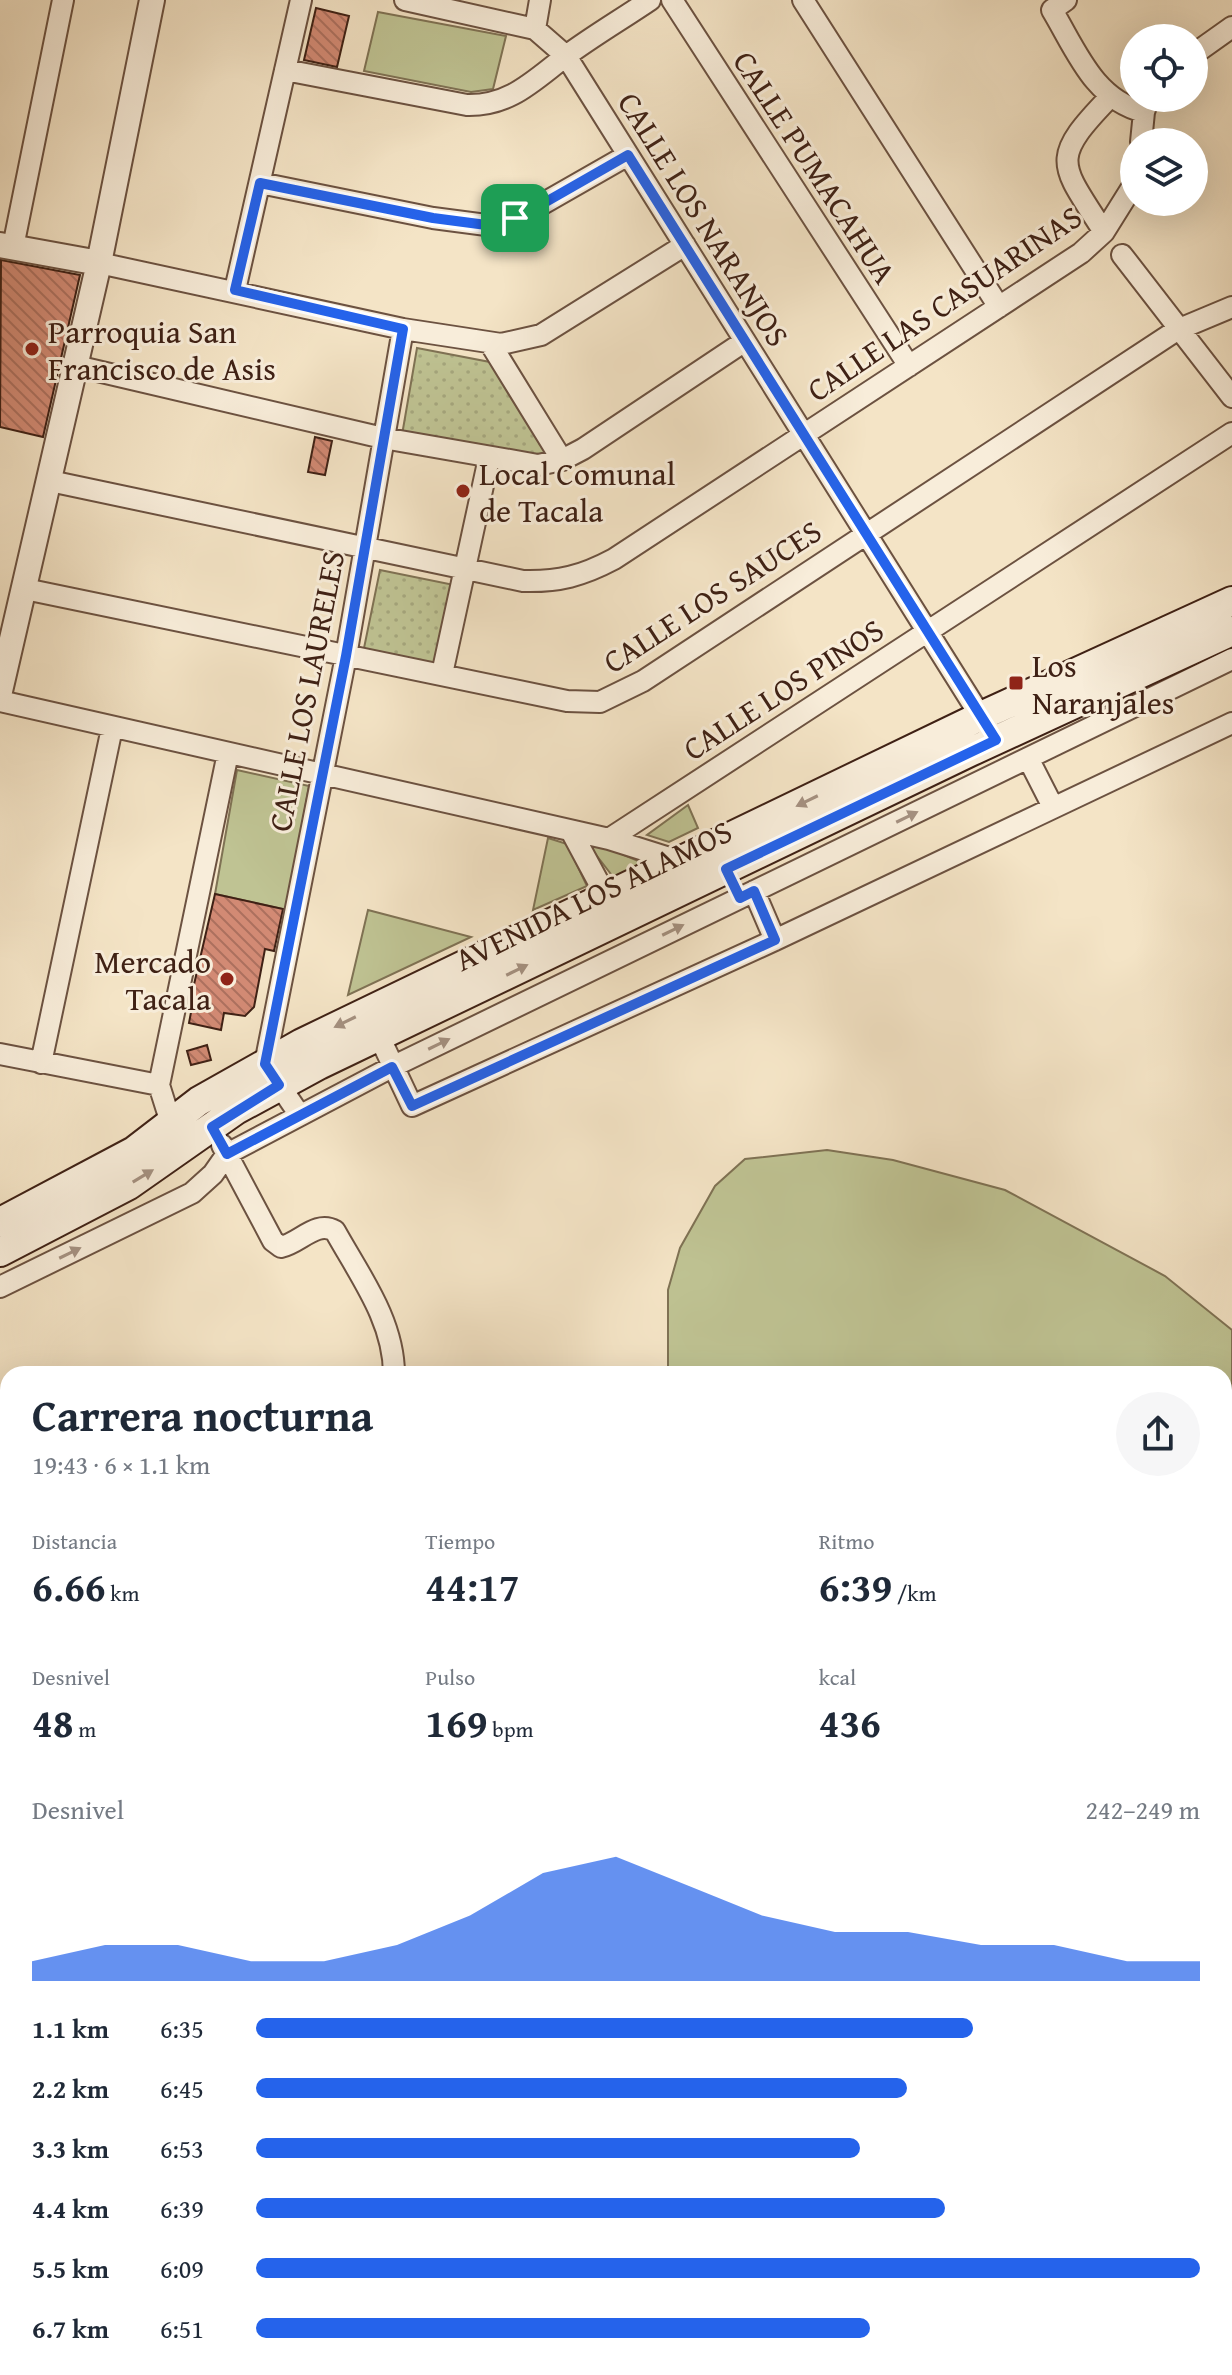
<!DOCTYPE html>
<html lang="es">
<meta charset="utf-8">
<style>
body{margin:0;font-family:"Gentium Book Plus",serif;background:#f6f6f7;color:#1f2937;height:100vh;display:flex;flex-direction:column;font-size:30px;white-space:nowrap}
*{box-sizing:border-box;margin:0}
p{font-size:26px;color:#747a83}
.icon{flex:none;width:44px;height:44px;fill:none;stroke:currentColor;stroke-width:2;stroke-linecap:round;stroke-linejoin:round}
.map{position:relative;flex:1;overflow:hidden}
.side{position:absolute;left:0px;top:1366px;width:1232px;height:1010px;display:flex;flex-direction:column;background:#fff;border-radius:24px 24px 0 0;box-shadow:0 8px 32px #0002}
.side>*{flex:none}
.controls{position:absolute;left:1120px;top:24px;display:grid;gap:16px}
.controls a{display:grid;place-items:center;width:88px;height:88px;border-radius:50%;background:#fff;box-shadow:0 8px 32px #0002;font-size:40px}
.pin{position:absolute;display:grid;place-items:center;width:68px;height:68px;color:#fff;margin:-34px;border-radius:16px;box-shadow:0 4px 12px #0006}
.round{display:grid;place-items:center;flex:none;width:84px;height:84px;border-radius:42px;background:#f6f6f7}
.summary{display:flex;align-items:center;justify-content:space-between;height:136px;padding:0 32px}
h1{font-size:44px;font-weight:700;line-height:60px}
.figures{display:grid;grid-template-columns:repeat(3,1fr);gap:12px;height:136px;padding:8px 32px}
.figures div{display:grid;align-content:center}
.figures b{font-size:40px;font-weight:700}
.figures small{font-size:22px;font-weight:400}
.figures p{font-size:22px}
.chart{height:224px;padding:16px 32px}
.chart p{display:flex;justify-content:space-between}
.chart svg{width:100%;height:144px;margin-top:8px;fill:#2563eb;opacity:.7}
ul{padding:0 32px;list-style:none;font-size:26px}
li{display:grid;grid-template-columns:128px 96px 1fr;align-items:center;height:60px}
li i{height:20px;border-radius:10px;background:#2563eb}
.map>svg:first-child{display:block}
.grass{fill:#bfc393;stroke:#7f7254;stroke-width:2}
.park{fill:url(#park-dots);stroke:#7f7254;stroke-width:2}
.building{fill:url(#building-back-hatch);stroke:#3f2115;stroke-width:2}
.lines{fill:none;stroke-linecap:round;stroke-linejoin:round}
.minor-casing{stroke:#6c5241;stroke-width:24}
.tertiary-casing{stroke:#6c5241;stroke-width:28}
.secondary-casing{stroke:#3f2115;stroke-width:32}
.minor{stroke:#f8edda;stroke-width:20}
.tertiary{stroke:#f8edda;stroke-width:24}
.secondary{stroke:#f8edda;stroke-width:28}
.oneway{fill:#a59181}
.route-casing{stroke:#fff;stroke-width:16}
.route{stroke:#2563eb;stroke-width:10}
.poi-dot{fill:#8f2418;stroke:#f8edda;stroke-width:3}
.labels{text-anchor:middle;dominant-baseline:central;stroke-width:6;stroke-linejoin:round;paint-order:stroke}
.street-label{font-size:32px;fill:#3f2115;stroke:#f8edda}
.poi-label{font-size:32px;fill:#3f2115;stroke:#f8edda;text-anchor:start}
</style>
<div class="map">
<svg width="1232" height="2375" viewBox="0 0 1232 2375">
<defs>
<pattern id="park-dots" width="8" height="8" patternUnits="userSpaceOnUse" patternTransform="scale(2)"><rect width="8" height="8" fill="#bfc393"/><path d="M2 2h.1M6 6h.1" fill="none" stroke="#a5a77e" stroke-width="1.8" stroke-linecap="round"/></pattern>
<pattern id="building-back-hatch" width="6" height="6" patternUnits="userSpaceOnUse" patternTransform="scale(2)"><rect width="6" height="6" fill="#d28a74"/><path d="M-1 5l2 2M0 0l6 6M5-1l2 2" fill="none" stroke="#ac705e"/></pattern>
</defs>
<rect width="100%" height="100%" fill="#f4e4c6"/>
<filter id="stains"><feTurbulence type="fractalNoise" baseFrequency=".0025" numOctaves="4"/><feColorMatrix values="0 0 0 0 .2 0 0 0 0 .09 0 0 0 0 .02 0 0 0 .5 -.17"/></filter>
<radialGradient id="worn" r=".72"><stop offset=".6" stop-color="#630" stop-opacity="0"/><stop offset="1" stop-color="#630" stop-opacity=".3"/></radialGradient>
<path class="grass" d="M 378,12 L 506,36 L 493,89 L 471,92 L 364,71 Z
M 237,770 L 309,786 L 287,910 L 215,894 Z
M 688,805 L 698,828 L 669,842 L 647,835 Z
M 548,838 L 567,844 L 587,886 L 533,910 Z
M 598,844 L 643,863 L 614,878 L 590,847 Z
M 368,910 L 471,937 L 348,995 Z
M 827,1150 L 893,1160 L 1005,1190 L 1165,1276 L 1232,1330 L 1232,1993 L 1224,1994 L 1224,1374 L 668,1374 L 668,1290 L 680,1248 L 715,1186 L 745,1159 Z"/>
<path class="park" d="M 417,348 L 495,363 L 549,454 L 537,456 L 402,435 Z
M 380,570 L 454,585 L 437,668 L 363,653 Z"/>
<path class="building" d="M 316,8 L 349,16 L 337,67 L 304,60 Z
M 1,260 L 80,275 L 43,437 L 0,427 Z
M 315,437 L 332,441 L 325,475 L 308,472 Z
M 215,894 L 283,909 L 274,951 L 265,949 L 254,1007 L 245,1016 L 224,1013 L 221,1030 L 189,1023 L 192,1007 L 189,1006 Z
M 207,1045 L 211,1060 L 191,1065 L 187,1051 Z"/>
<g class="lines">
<g class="minor-casing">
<path id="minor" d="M 405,0 L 535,29 L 566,56 L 988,728
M 672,0 L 909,366
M 803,0 L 999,307
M 1066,0 L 1052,10 C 1076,50 1094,100 1144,112
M 535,29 L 540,0
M 1194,54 L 1232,27
M 285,70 L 467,105 C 510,106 533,81 566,56 C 593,36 622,19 650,0
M 1141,142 L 1144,112 L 1149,98
M 260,183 L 433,218 L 494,226 L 537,207 L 628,155
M 1104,232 C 1060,163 1049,160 1109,98
M 13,247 L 63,0
M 1122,255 L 1232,397
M 99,263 L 403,329 L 501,344 L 541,335 L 685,245
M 235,290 L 301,0
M 490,343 L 562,460
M 76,366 L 383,438 L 538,465 L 562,460 L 583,449 L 745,341
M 50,481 L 523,581 C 559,582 582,576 614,559 L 1081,253 L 1104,232 L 1134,184
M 25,589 L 567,701 L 600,702 L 643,681 L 1177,330 L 1232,307
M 442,674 L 489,458
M 0,701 L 609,839 L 682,862
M 1028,758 L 1053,807
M 571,831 L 607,898
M 609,839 L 1232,433
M 754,891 L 775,940
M 379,1036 L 412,1106 L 775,940 L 1232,723
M 0,1054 L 159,1085
M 41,1063 L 112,728
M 299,1114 L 265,1064 L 346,656 L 403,329
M 171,1123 L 159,1085 L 228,753
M 222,1145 L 273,1241 L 281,1247 C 300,1243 316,1220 335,1231 C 360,1276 394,1321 394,1374
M 0,1287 L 192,1193 L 213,1174 L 227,1154 L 392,1067 L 1232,659"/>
</g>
<g class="tertiary-casing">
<path id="tertiary" d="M 0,245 L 99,263
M 0,691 L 99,263 L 152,0"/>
</g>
<g class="secondary-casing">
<path id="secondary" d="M 0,1222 L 134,1151 L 199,1101 L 302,1043 L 981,716 L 1232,601
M 0,1252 L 129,1185 L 236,1110 L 319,1065 L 970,752 L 1232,631"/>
</g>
<use href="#minor" class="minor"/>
<use href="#tertiary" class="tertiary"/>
<use href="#secondary" class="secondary"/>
</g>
<defs><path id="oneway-solid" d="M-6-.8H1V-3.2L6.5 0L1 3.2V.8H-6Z" transform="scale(2)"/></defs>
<g class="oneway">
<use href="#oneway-solid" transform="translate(807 801) rotate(154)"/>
<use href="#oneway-solid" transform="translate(907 817) rotate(-26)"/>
<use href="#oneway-solid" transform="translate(673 930) rotate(-26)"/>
<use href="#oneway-solid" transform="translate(517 970) rotate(-26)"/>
<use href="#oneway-solid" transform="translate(345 1022) rotate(154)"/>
<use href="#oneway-solid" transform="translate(439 1044) rotate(-26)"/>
<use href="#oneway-solid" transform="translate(143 1176) rotate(-31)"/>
<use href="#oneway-solid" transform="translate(70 1253) rotate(-26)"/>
</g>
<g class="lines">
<g class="route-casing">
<path id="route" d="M 628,155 L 996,740 L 726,869 L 740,898 L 754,891 L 775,940 L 412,1106 L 392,1067 L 227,1154 L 212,1127 L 279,1085 L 265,1064 L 346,656 L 403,329 L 235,290 L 260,183 L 433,218 L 494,226 L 537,207 Z"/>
</g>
<use href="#route" class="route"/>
</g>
<g class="poi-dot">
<circle cx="32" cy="349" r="8"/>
<circle cx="463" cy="491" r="8"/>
<rect x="1008" y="675" width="16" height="16" rx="4"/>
<circle cx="227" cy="979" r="8"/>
</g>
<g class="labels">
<g class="street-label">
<text transform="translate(815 167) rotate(57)">CALLE PUMACAHUA</text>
<text transform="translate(704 219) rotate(58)">CALLE LOS NARANJOS</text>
<text transform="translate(944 303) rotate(-34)">CALLE LAS CASUARINAS</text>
<text transform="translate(712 596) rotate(-33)">CALLE LOS SAUCES</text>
<text transform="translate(783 689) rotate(-33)">CALLE LOS PINOS</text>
<text transform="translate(306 691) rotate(-79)">CALLE LOS LAURELES</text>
<text transform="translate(593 895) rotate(-26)">AVENIDA LOS ALAMOS</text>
</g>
<g class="poi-label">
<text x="48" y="331">Parroquia San<tspan x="48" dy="37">Francisco de Asis</tspan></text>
<text x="479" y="473">Local Comunal<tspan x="479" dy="37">de Tacala</tspan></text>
<text x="1032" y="665">Los<tspan x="1032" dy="37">Naranjales</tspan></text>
<text x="211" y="961" text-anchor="end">Mercado<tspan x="211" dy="37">Tacala</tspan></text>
</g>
</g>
<rect width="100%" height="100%" filter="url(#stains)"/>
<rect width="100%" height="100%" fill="url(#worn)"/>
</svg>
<div class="controls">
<a><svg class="icon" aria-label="locate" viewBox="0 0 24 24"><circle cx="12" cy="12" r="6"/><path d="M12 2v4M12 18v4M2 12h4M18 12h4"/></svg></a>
<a><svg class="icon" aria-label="layers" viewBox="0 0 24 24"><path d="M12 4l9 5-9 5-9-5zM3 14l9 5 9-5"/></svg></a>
</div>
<div class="pin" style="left:515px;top:218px;background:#1e9e55"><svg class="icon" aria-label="arrive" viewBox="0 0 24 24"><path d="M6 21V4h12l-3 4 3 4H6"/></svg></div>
<section class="side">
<div class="summary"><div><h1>Carrera nocturna</h1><p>19:43 · 6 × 1.1 km</p></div><a class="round"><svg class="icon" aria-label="share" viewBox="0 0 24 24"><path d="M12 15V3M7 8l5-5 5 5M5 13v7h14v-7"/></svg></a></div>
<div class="figures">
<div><p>Distancia</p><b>6.66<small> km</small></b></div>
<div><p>Tiempo</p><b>44:17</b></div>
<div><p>Ritmo</p><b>6:39<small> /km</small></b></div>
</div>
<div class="figures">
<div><p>Desnivel</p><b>48<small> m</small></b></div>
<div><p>Pulso</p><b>169<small> bpm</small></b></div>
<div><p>kcal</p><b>436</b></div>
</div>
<div class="chart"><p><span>Desnivel</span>242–249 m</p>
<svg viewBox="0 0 160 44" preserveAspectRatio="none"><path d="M0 44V38L10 33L20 33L30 38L40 38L50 33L60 24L70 11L80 6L90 15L100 24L110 29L120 29L130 33L140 33L150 38L160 38V44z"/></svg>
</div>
<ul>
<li><b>1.1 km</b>6:35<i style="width:76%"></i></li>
<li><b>2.2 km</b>6:45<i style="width:69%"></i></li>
<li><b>3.3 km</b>6:53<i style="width:64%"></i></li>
<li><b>4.4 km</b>6:39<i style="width:73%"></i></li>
<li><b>5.5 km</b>6:09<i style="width:100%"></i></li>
<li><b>6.7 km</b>6:51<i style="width:65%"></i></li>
</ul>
</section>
</div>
